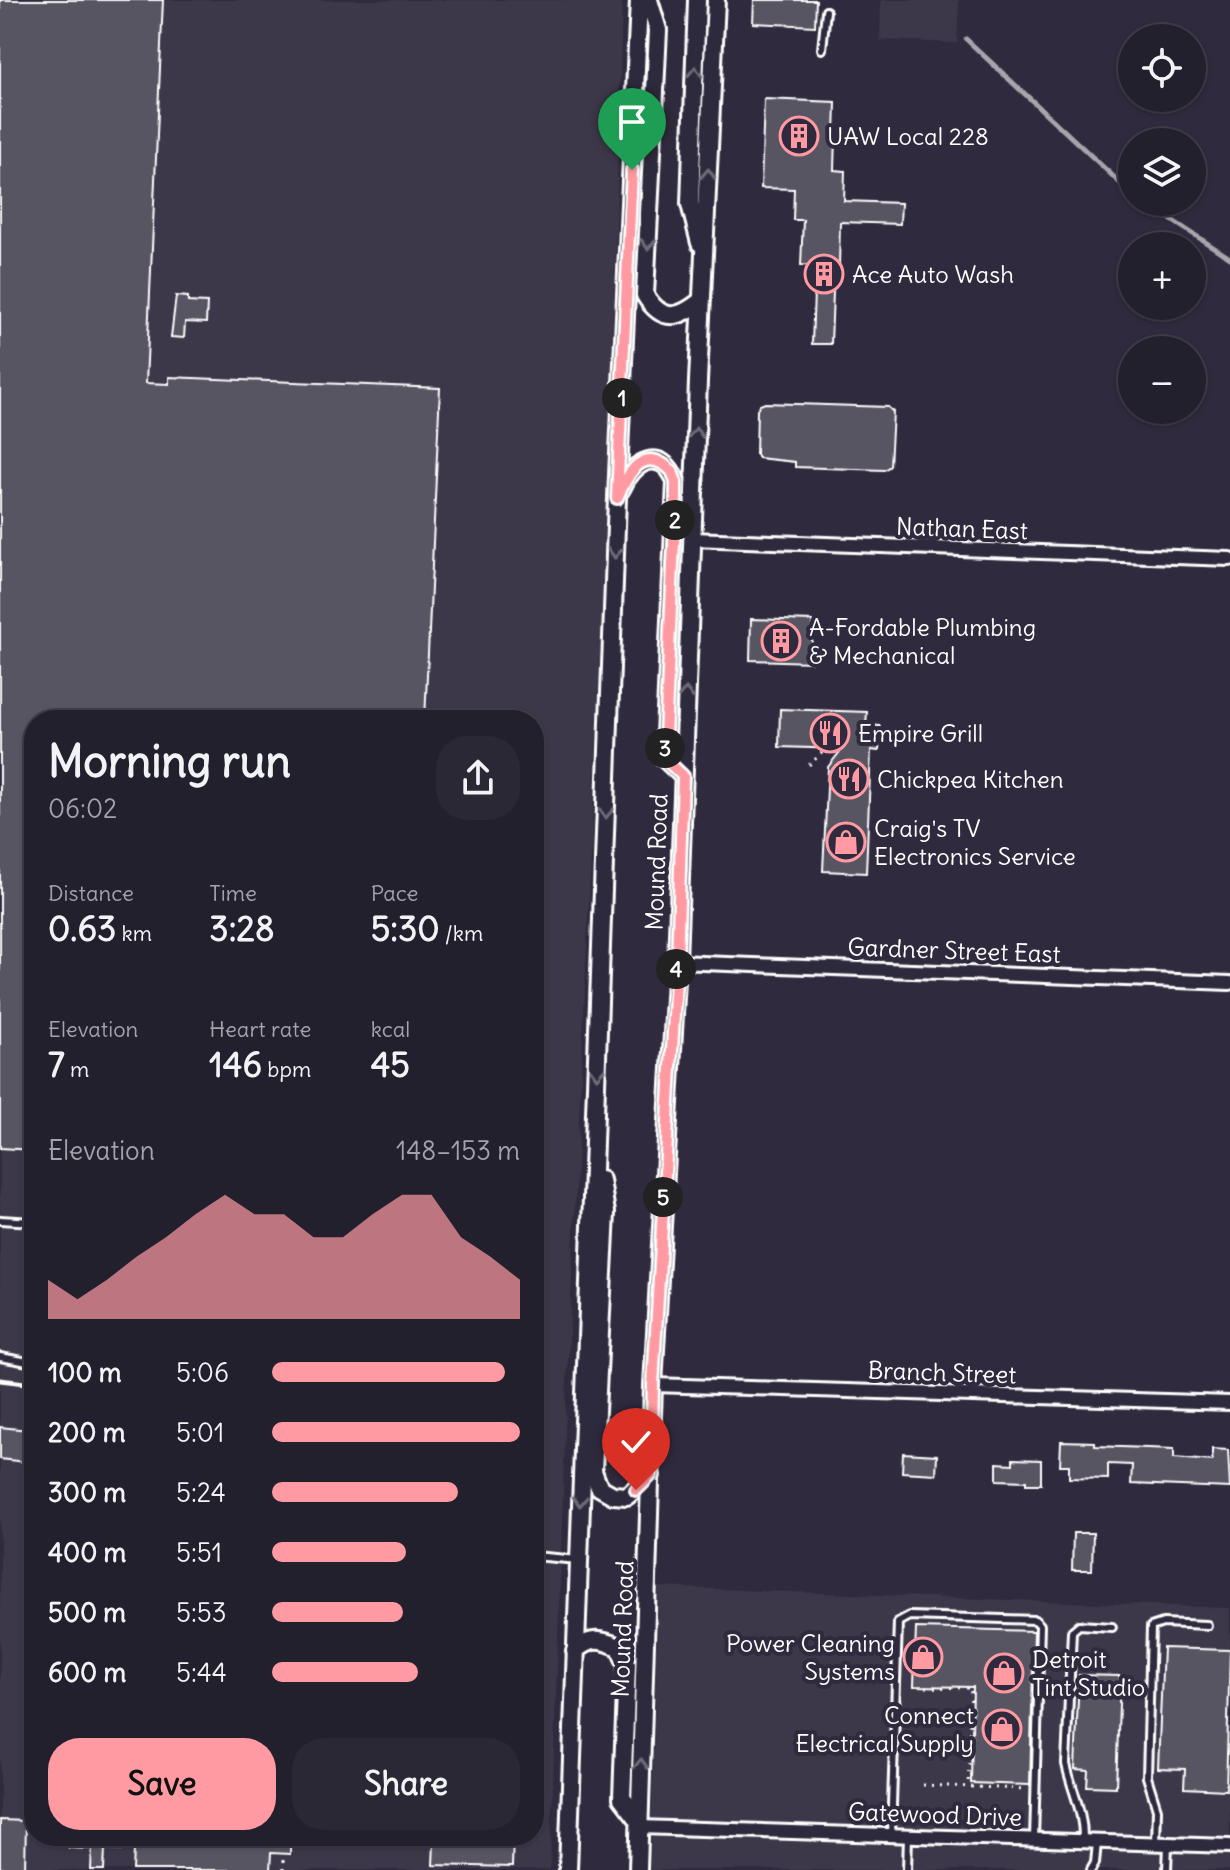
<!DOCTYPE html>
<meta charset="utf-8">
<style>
body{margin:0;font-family:Delius,sans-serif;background:#2b2836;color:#f1f3f6;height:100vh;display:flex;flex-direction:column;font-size:30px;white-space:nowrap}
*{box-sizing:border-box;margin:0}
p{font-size:26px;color:#a3a3aa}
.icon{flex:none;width:44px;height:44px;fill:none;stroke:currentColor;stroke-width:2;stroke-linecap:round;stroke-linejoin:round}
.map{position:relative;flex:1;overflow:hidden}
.panel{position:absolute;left:24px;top:710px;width:520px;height:1136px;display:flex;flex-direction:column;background:#23202e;border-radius:32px;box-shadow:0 2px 6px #0004,0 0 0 2px #403e4a}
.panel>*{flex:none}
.fabs{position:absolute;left:1118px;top:24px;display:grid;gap:16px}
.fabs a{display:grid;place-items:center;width:88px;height:88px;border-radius:50%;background:#23202e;box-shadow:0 2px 6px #0004,0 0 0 2px #403e4a;font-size:40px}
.pin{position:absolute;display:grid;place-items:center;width:68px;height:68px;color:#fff;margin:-82px -34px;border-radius:50% 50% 50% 0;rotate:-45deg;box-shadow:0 0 8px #0007}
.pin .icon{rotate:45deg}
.km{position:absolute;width:40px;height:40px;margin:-20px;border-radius:50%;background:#222;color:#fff;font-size:22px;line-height:40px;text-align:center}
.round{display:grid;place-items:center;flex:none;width:84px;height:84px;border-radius:32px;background:#2b2836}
.overview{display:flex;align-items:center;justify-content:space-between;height:136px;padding:0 24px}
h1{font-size:44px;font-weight:700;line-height:60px}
.stats{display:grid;grid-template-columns:repeat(3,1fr);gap:12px;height:136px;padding:8px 24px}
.stats div{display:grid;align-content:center}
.stats b{font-size:34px;font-weight:700}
.stats small{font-size:22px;font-weight:400}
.stats p{font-size:22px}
.chart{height:224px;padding:16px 24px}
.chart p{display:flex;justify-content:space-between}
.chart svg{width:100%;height:144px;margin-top:8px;fill:#ff9aa2;opacity:.7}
.cta{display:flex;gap:16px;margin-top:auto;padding:16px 24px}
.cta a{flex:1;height:92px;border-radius:32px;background:#ff9aa2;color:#111;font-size:32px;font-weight:700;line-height:92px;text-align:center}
.cta a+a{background:#2b2836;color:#f1f3f6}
ul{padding:0 24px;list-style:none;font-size:26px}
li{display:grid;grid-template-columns:128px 96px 1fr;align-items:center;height:60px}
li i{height:20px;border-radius:10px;background:#ff9aa2}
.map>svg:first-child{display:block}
.built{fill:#3c3749;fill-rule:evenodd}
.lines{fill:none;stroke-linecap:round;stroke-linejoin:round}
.stream{stroke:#a7a6ad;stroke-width:5}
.building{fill:#595564;stroke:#fff;stroke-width:2}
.service-casing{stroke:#fff;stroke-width:12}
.minor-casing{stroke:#fff;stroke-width:18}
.secondary-casing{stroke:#fff;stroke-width:22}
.path{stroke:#fff;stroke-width:3;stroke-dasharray:2 6;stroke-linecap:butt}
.service{stroke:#2f2a3d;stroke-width:6}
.minor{stroke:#2f2a3d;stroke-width:12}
.secondary{stroke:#2f2a3d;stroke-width:16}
.rail{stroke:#fff;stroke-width:5}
.oneway{stroke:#6d6a77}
.route-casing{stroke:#fff;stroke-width:16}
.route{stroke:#ff9aa2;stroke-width:10}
.labels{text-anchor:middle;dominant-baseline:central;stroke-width:8;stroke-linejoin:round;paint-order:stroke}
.poi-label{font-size:24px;fill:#fff;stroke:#2f2a3d;text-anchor:start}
.street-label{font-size:24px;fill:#fff;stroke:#2f2a3d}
</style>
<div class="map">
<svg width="1230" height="1870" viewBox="0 0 1230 1870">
<rect width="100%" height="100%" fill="#2f2a3d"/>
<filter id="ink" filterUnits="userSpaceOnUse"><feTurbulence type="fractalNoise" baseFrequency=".0125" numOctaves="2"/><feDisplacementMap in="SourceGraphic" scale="16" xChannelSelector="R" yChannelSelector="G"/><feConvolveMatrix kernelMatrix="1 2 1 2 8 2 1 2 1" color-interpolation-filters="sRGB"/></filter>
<g filter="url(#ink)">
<path class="built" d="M 0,0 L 622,0 L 611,420 L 566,1405 L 550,1870 L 0,1870 ZM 34,720 L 534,720 L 534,1836 L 34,1836 Z
M 881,0 L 959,0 L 957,43 L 880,40 Z
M 659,1587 L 1230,1608 L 1230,1870 L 650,1870 Z"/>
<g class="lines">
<path class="stream" d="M 966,39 L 1132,194
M 1144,202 L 1230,258"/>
</g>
<path class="building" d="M 0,0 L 163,0 L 146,383 L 169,384 L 169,377 L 440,388 L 425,720 L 34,720 L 34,1150 L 0,1148 Z
M 754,0 L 816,0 L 815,26 L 753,23 Z
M 764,99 L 836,102 L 834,170 L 845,171 L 844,201 L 901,203 L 900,224 L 840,222 L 839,267 L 834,267 L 831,344 L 812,344 L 815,266 L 801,265 L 803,220 L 793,220 L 794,189 L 761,188 Z
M 176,296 L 188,297 L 188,302 L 207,303 L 206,323 L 185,322 L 184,338 L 171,337 Z
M 765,403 L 888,407 L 893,412 L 890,466 L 884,470 L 795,467 L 795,462 L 758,458 L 756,454 L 757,410 L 760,405 Z
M 751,619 L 813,621 L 811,662 L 750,660 Z
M 780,709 L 867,712 L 866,725 L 880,726 L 879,751 L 871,750 L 866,873 L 823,871 L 828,767 L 842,749 L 779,747 Z
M 0,1427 L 28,1430 L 25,1462 L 0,1459 Z
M 1061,1441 L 1095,1442 L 1095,1446 L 1174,1449 L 1174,1458 L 1212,1461 L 1212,1449 L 1228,1450 L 1230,1488 L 1131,1484 L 1132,1465 L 1108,1464 L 1108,1479 L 1069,1478 L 1069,1465 L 1060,1465 Z
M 903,1453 L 937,1455 L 936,1474 L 902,1472 Z
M 1013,1459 L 1041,1460 L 1041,1484 L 1026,1484 L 1026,1481 L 997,1480 L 997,1463 L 1013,1464 Z
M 1073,1533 L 1093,1533 L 1092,1570 L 1072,1570 Z
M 916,1628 L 1034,1631 L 1030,1785 L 971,1783 L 973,1687 L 914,1686 Z
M 1163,1648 L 1230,1650 L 1226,1790 L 1184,1788 L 1185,1769 L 1158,1768 Z
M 1079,1675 L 1120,1676 L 1116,1787 L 1087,1786 L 1088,1770 L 1075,1769 Z
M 0,1820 L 26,1821 L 25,1869 L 0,1868 Z
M 70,1836 L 290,1836 L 290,1854 L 271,1853 L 270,1870 L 133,1870 L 134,1850 L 105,1849 L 104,1870 L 91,1870 L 92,1849 L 69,1848 Z
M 456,1836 L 513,1836 L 512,1867 L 433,1865 L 434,1843 L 456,1843 Z"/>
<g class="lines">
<g class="service-casing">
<path id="service" d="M 822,49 L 826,11
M 0,1220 L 34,1222
M 0,1357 L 34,1363
M 534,1556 L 578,1560
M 891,1835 L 898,1622 L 909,1616 L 1035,1620 L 1040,1625 L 1034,1840
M 1083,1841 C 1084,1812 1072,1792 1066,1764 L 1072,1631 L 1079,1625 L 1112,1627
M 1156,1844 L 1157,1809 L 1147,1777 L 1151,1627 L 1163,1623 L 1207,1625
M 907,1870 L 908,1836
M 1091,1870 L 1095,1863 L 1097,1843
M 1167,1870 L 1168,1844"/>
</g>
<g class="minor-casing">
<path id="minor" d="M 692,539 L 1230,559
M 677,962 L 1230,983
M 653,1385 L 1230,1403
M 639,1827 L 1230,1846"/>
</g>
<g class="secondary-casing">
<path id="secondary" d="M 649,0 L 658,30 L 645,295 C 662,323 679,319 702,300
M 697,0 L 690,204 L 700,243
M 621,489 C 632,461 663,445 676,482 L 664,758 L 683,776
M 601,1180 L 606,1213 L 593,1471 L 599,1487 L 613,1495 L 627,1496 L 651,1475
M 575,1651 C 590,1637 601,1639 619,1647 L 627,1664 L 622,1798 L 639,1820
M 568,1870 L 617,498 L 639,0
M 638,1870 L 653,1385 L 677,962 L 698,381 L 716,0"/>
</g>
<path class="path" d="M 809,765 L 824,751
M 918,1686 L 918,1687
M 926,1687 L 971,1688 L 968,1787
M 923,1785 L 1025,1789
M 283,1870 L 283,1854"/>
<use href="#service" class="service"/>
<use href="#minor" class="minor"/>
<use href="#secondary" class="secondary"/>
<path class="rail" d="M 0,1380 L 34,1384"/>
</g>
<defs><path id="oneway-chevron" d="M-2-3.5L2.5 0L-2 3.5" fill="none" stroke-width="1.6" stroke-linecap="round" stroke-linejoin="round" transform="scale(2)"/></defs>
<g class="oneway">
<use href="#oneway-chevron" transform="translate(695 72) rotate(-88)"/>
<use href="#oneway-chevron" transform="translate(708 174) rotate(-87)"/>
<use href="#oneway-chevron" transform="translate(648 244) rotate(93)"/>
<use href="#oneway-chevron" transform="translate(696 433) rotate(-88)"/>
<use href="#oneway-chevron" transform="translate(615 553) rotate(92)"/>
<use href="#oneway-chevron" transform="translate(686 693) rotate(-88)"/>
<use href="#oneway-chevron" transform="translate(606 813) rotate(92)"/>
<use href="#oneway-chevron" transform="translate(597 1073) rotate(92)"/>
<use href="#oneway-chevron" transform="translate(580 1501) rotate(92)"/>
<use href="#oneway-chevron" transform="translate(641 1764) rotate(-88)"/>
</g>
</g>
<g class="lines" filter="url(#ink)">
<g class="route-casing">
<path id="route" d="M 632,170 L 617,498 C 628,473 643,444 672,471 L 676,482 L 676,500 L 664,758 L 683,776 L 677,962 L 653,1385 L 651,1475 L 636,1490"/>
</g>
<use href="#route" class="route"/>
</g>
<defs>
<g id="building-ring" transform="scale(2)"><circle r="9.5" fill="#2f2a3d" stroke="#ff9aa2" stroke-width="1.5"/><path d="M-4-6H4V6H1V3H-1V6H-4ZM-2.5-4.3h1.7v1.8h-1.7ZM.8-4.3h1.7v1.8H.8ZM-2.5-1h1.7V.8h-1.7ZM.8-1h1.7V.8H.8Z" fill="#ff9aa2"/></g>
<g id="restaurant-ring" transform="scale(2)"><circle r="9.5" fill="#2f2a3d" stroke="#ff9aa2" stroke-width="1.5"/><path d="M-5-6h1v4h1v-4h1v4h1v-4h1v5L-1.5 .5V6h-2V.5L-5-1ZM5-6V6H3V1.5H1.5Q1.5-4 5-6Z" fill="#ff9aa2"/></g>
<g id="shop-ring" transform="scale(2)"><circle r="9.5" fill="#2f2a3d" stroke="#ff9aa2" stroke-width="1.5"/><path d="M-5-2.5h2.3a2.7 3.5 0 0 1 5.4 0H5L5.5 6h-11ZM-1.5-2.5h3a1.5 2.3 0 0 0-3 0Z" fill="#ff9aa2"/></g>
</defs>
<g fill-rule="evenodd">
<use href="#building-ring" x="799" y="136"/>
<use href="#building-ring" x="824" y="274"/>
<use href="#building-ring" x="781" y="641"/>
<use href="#restaurant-ring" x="830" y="733"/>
<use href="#restaurant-ring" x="849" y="779"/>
<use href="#shop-ring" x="846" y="842"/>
<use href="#shop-ring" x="923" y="1657"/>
<use href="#shop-ring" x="1004" y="1673"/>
<use href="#shop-ring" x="1002" y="1729"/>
</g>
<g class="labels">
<g class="poi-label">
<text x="827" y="136">UAW Local 228</text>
<text x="852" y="274">Ace Auto Wash</text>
<text x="809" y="627">A-Fordable Plumbing<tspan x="809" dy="28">&amp; Mechanical</tspan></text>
<text x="858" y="733">Empire Grill</text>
<text x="877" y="779">Chickpea Kitchen</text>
<text x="874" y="828">Craig's TV<tspan x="874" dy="28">Electronics Service</tspan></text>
<text x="895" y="1643" text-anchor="end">Power Cleaning<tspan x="895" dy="28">Systems</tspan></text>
<text x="1032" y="1659">Detroit<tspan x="1032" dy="28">Tint Studio</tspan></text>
<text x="974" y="1715" text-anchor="end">Connect<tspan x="974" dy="28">Electrical Supply</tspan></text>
</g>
<g class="street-label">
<text transform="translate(962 528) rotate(2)">Nathan East</text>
<text transform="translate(656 862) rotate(-88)">Mound Road</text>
<text transform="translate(954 950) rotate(2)">Gardner Street East</text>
<text transform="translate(942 1372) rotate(2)">Branch Street</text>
<text transform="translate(622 1629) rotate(-88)">Mound Road</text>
<text transform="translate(935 1814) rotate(2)">Gatewood Drive</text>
</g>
</g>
</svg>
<div class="fabs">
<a><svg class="icon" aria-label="locate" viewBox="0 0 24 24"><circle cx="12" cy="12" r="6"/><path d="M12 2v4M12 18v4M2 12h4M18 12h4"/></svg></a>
<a><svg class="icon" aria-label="layers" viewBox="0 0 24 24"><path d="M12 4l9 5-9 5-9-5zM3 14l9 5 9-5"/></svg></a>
<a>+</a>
<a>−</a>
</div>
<div class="pin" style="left:632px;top:170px;background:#1e9e55"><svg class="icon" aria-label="arrive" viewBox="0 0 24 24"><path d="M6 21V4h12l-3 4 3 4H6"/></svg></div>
<div class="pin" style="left:636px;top:1490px;background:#d93025"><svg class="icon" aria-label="check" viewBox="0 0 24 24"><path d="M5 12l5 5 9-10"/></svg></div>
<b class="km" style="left:622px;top:398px">1</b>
<b class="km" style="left:675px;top:520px">2</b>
<b class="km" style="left:665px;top:748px">3</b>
<b class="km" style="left:676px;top:969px">4</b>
<b class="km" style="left:663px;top:1197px">5</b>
<section class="panel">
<div class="overview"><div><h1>Morning run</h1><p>06:02</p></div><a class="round"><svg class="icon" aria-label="share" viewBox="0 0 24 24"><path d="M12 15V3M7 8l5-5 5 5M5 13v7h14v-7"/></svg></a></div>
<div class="stats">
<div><p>Distance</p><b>0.63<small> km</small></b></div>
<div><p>Time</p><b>3:28</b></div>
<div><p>Pace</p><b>5:30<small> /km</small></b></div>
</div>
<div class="stats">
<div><p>Elevation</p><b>7<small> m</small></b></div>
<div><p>Heart rate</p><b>146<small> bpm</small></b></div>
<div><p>kcal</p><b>45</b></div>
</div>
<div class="chart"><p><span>Elevation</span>148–153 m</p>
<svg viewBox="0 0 160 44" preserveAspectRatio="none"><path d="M0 44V32L10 38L20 32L30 25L40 19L50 12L60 6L70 12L80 12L90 19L100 19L110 12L120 6L130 6L140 19L150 25L160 32V44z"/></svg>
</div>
<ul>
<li><b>100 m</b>5:06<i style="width:94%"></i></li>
<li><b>200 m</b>5:01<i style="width:100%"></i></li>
<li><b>300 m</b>5:24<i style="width:75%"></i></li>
<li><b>400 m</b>5:51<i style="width:54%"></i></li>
<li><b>500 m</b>5:53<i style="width:53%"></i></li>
<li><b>600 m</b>5:44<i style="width:59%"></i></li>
</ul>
<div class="cta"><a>Save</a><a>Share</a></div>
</section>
</div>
